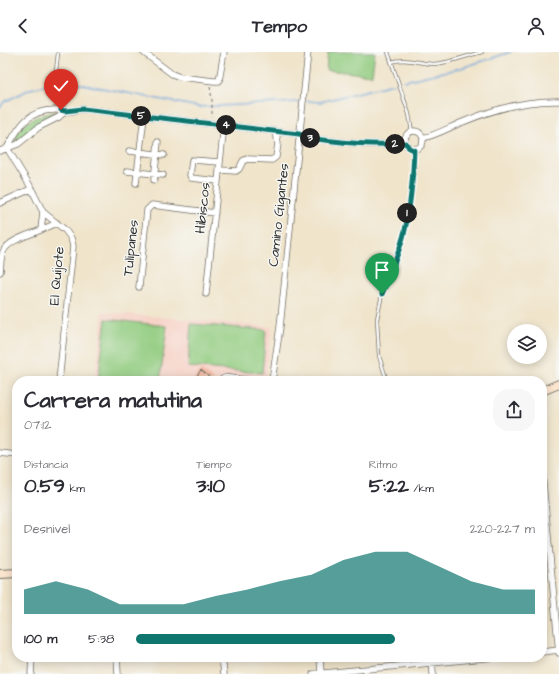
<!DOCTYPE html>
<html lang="es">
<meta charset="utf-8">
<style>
body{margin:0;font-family:"Architects Daughter",sans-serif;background:#f7f7f7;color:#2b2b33;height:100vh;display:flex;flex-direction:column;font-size:15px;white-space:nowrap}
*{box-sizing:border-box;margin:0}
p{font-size:13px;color:#7c7c81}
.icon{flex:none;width:22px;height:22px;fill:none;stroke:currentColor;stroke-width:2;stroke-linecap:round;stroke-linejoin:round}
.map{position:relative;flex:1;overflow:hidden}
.drawer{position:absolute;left:12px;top:324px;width:535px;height:286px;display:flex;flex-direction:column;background:#fff;border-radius:16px;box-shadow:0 2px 10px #0003}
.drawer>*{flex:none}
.buttons{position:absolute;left:507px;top:272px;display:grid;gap:8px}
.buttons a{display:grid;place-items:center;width:40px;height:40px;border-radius:50%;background:#fff;box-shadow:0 2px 10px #0003;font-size:20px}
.pin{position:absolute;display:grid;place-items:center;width:34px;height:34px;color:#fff;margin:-41px -17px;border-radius:50% 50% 50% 0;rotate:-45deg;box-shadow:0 0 4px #0007}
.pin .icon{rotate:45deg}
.km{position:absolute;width:20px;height:20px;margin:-10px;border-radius:50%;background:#222;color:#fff;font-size:11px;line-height:20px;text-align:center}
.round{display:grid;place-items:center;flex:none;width:42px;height:42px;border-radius:16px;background:#f7f7f7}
.head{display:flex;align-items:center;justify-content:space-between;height:68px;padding:0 12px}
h1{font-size:22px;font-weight:700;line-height:30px}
.figures{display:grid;grid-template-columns:repeat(3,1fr);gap:6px;height:68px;padding:4px 12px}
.figures div{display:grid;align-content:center}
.figures b{font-size:20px;font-weight:700}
.figures small{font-size:11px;font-weight:400}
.figures p{font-size:11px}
.chart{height:112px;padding:8px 12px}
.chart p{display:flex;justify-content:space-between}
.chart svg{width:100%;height:72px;margin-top:4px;fill:#0f766e;opacity:.7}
ul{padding:0 12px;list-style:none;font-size:13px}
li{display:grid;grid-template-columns:64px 48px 1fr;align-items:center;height:30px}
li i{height:10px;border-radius:5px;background:#0f766e}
header{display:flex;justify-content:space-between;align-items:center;height:52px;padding:0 12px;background:#fff;font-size:18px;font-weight:700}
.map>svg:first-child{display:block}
.built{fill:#f7d1c6}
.grass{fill:url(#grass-tufts);stroke:#5e7c56}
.park{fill:#92cc80;stroke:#5e7c56}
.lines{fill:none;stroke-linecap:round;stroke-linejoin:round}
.stream{stroke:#6aa2d9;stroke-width:1.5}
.building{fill:#f1ab90}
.service-casing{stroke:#706c63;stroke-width:4}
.minor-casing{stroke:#706c63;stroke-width:7}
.secondary-casing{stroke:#706c63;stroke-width:10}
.path{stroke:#706c63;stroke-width:1;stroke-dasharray:3 3;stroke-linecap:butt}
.service{stroke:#fff;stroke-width:2.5}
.minor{stroke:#fff;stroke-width:5.5}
.secondary{stroke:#fce5cf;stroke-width:8}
.route-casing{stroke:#fff;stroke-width:8}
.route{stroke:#0f766e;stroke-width:5}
.labels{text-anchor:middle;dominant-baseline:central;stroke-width:3;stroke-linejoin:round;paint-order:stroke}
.street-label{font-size:14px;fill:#2b2b2b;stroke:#f6f6f2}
</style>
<header><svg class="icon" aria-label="back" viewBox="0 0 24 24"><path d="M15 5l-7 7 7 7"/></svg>Tempo<svg class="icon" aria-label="person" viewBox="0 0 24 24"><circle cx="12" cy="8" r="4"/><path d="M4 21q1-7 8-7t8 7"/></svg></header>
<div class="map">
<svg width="559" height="622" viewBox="0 0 559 622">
<defs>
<pattern id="grass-tufts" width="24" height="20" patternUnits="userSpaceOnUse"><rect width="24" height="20" fill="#92cc80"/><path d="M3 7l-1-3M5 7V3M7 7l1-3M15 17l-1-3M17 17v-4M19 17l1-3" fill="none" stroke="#7eaf6f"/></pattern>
</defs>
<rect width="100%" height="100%" fill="#f6f6f2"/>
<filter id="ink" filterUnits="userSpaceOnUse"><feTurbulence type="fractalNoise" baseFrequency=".025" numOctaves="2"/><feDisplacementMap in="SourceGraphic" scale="8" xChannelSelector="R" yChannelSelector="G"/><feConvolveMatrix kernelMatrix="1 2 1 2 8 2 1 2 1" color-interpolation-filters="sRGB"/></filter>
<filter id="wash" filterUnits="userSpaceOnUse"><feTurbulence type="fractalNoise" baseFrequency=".012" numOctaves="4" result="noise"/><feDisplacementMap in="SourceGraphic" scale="16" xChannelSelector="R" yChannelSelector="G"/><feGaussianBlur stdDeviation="0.9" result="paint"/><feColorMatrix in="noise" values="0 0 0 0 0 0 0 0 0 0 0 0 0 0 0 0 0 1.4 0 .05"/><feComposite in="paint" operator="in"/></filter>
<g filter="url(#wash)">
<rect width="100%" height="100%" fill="#f0e4ca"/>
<path class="built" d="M 103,260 L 272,275 L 265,329 L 95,329 Z"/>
<path class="grass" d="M 55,60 L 59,60 L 59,62 L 32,77 L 16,90 L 15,90 C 18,70 38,63 55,60 Z"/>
<path class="park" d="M 328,0 L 375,0 L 372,23 L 326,18 Z
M 106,267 L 167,274 L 160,329 L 98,329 Z
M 191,272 L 266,278 L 262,321 L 188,315 Z"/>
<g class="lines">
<path class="stream" d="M 404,29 L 461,16 L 511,0
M 307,49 L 320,50 L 393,32
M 0,55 L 4,50 L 30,37 L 66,29 L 199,55 L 299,50"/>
</g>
<g id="blocks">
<path class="building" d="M 201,318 L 215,329 L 193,329 Z"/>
</g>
</g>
<g filter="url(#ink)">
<use href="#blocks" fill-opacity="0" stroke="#706c63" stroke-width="1"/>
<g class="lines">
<g class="service-casing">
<path id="service" d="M 388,0 L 409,62 L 412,80
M 58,1 L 56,19 L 64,58
M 391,10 C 406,5 419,12 434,12 C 450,11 466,4 482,0
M 220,329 L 221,326 L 226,324 L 266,329
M 387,329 L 379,304 L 377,267 L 382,242 L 394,211 L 405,179 L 413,123 L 414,98"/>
</g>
<g class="minor-casing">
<path id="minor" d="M 143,0 L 172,22 L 180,25 L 214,29 L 219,29 L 224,0
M405 88a9 9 0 1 1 18 0a9 9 0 1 1-18 0Z
M 423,86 C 437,83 450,75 463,70 C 494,57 525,48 559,49
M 7,96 C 19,75 27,58 55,58 C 58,57 61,58 64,59 C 70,60 77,58 83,57 L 299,82 C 310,87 321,88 333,89 C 357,92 381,94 405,91
M 7,96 L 29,132 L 43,160 L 65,178 L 71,186 L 73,194 L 72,205 L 59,329
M 0,99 L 18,92 L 39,75 L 59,65 L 65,59
M 129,99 L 164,103
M 219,118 L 236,119 L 239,117 L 243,109 L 247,107 L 272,108 L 276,105 L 278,92 L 276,79
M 127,119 L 163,123
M 154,128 L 158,90
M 218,129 L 191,126 L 190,123 L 192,108 L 219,110
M 136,131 L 144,65
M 0,151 L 31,137
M 41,178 L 57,171
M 0,220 C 1,213 0,206 3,200 C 8,188 29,183 41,178 L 43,160
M 139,235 L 147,158 L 152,153 L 215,161
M 206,242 L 224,73
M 272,329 L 280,275 L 308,0
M 0,401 L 17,403
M 542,420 L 559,601
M 542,600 L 559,598
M 117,605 L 118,622
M 222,605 L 224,622
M 320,605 L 321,622
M 432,605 L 433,622
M 31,622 L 32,605
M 313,622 L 496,605"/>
</g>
<g class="secondary-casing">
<path id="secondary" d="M 542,339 L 559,332
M 0,522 L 17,521"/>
</g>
<path class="path" d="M 210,35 L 212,48 L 212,65"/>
<use href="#service" class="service"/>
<use href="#minor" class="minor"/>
<use href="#secondary" class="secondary"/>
</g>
</g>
<g class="lines" filter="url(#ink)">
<g class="route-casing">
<path id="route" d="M 61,58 L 65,59 L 83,57 L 299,82 C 310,87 321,88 333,89 C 358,92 381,94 406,91 L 409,96 L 414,98 C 413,124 411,152 405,178 C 400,200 390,221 382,242"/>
</g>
<use href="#route" class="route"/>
</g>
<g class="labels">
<g class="street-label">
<text transform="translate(203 156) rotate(-84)">Hibiscos</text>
<text transform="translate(279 163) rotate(-84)">Camino Gigantes</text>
<text transform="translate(131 196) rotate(-84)">Tulipanes</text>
<text transform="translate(57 224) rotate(-85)">El Quijote</text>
</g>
</g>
</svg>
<div class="buttons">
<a><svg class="icon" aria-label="layers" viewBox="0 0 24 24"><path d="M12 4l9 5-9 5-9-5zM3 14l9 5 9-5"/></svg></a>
</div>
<div class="pin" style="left:382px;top:242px;background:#1e9e55"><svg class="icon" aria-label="arrive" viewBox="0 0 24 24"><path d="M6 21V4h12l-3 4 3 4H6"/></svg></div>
<div class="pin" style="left:61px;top:58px;background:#d93025"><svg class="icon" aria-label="check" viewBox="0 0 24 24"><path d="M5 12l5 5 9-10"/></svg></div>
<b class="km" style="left:407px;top:161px">1</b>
<b class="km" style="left:395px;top:92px">2</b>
<b class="km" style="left:310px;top:86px">3</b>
<b class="km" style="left:226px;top:73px">4</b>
<b class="km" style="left:141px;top:64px">5</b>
<section class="drawer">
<div class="head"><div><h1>Carrera matutina</h1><p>07:12</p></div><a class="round"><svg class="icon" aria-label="share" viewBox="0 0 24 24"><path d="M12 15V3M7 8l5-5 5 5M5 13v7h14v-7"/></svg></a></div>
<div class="figures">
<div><p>Distancia</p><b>0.59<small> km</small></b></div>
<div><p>Tiempo</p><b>3:10</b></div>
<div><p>Ritmo</p><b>5:22<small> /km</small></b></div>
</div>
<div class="chart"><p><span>Desnivel</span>220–227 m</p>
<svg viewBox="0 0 160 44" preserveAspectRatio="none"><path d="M0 44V29L10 24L20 29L30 38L40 38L50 38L60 33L70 29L80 24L90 20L100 11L110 6L120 6L130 15L140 24L150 29L160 29V44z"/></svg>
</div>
<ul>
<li><b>100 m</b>5:38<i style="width:65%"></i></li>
</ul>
</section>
</div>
